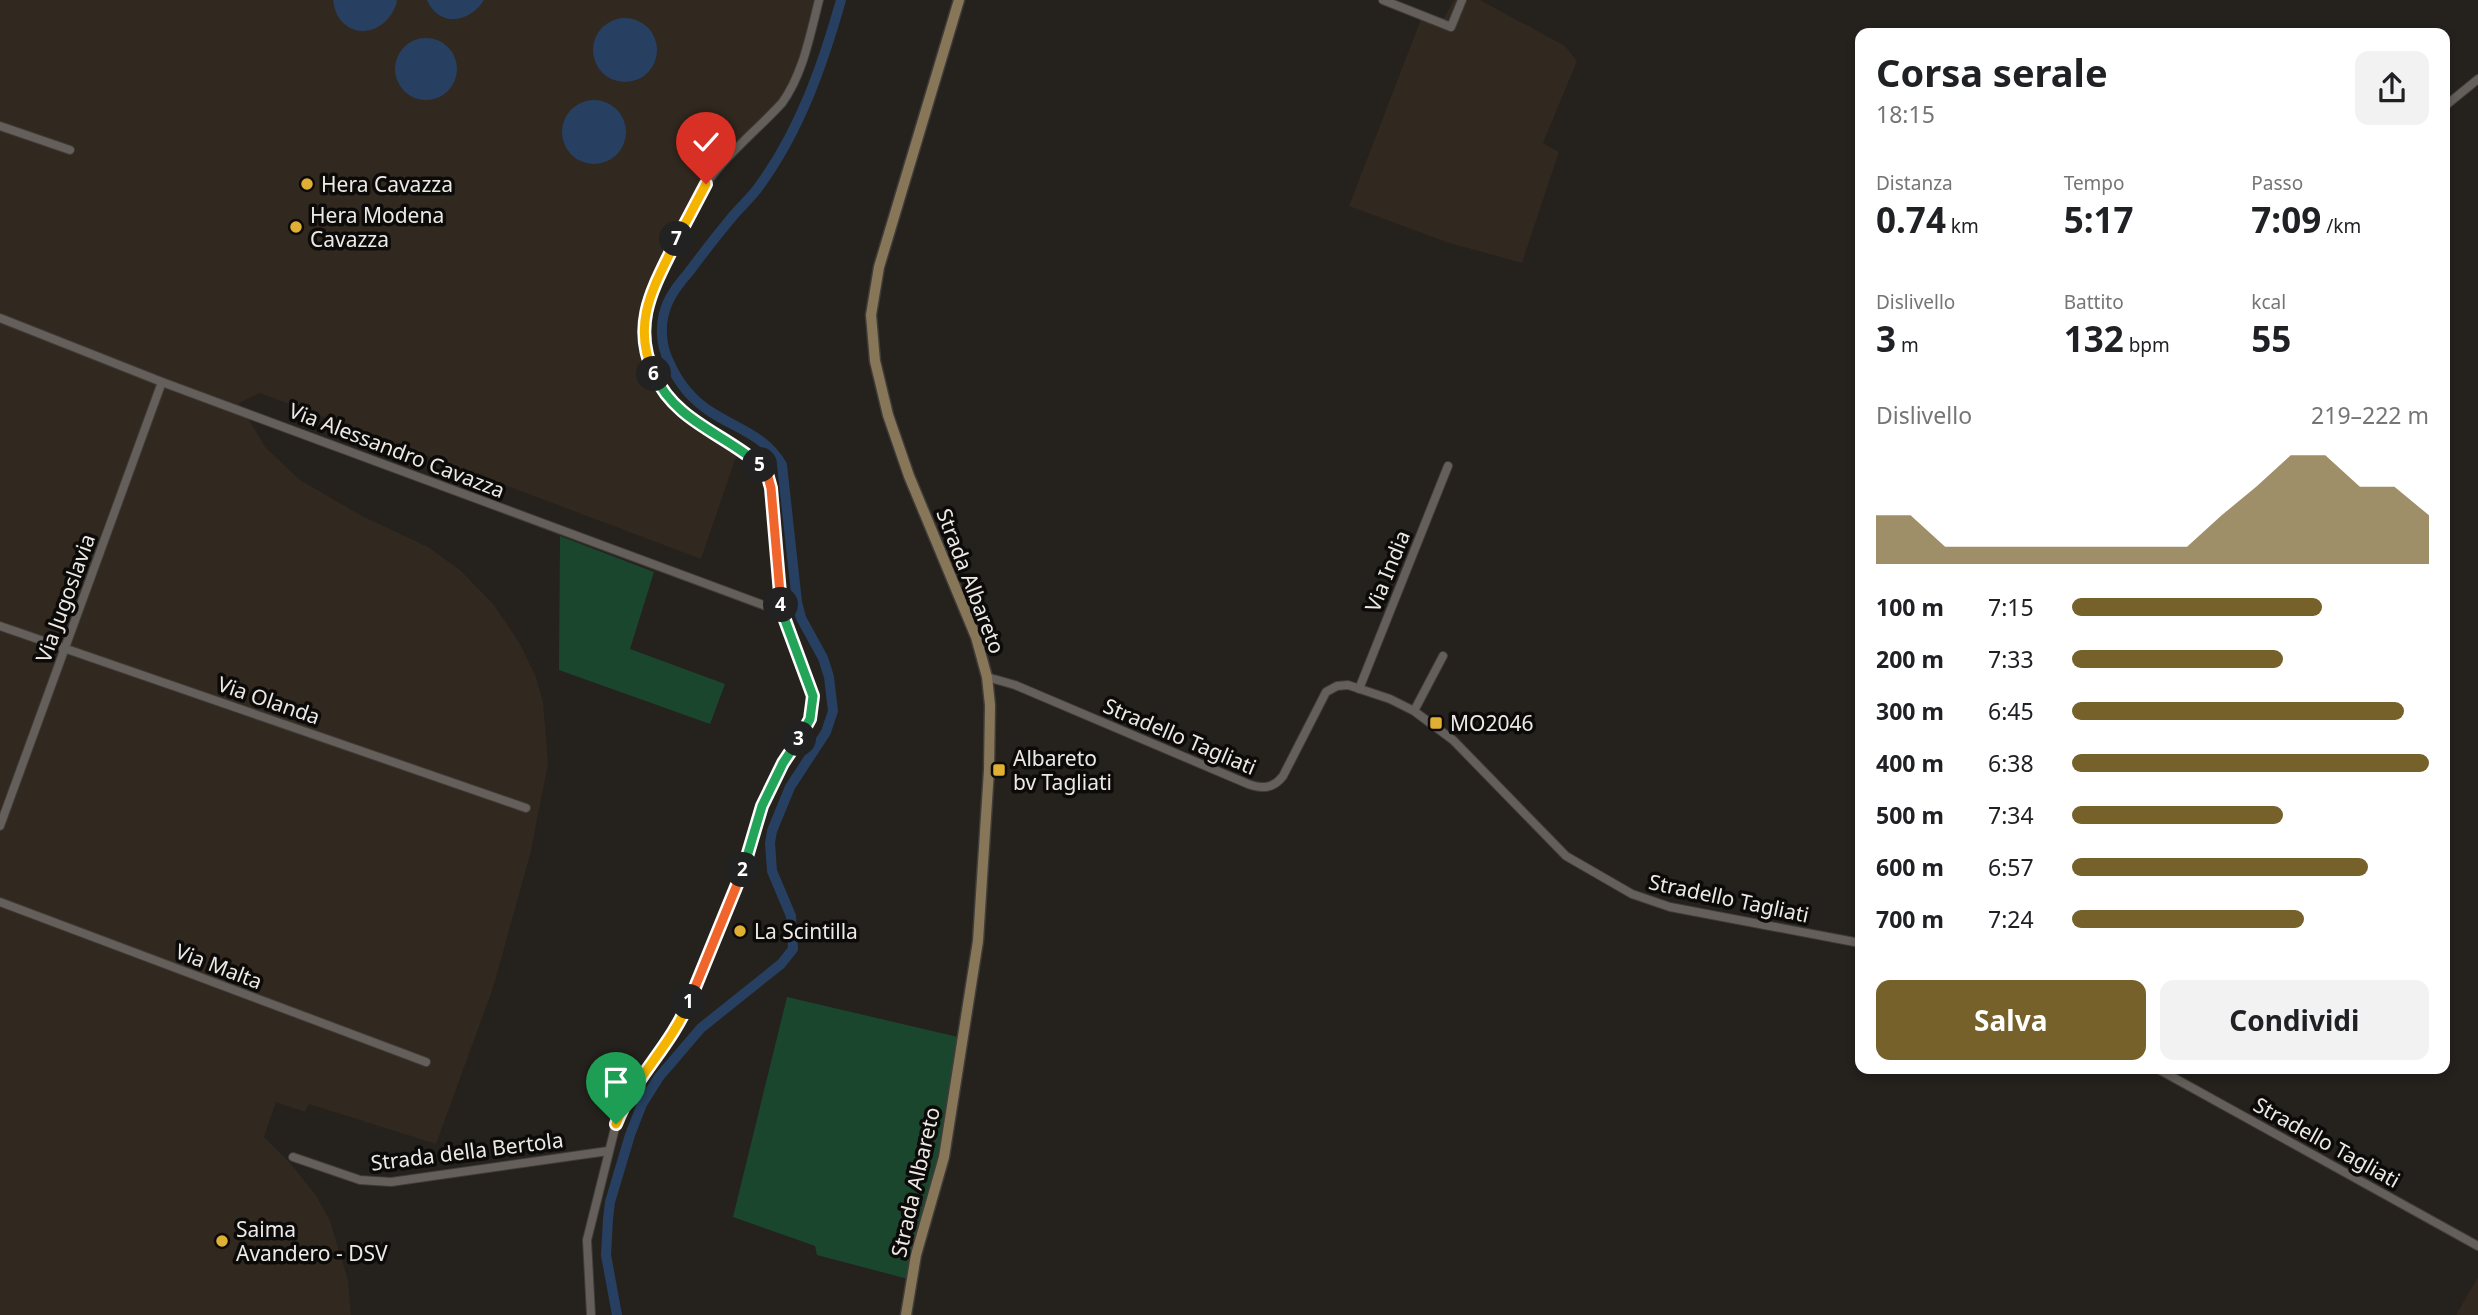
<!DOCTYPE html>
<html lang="it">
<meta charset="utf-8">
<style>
body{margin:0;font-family:"Noto Sans",sans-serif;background:#f2f2f2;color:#202124;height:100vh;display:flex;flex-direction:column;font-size:26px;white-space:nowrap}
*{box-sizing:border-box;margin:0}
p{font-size:23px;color:#757577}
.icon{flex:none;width:38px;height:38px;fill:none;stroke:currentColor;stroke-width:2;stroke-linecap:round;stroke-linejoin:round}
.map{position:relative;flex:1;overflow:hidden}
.sheet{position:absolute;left:1855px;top:28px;width:595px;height:1046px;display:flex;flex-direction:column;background:#fff;border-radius:14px;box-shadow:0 4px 10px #0003}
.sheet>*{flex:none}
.pin{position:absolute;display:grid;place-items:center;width:60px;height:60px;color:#fff;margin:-72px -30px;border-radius:50% 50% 50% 0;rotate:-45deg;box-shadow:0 0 7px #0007}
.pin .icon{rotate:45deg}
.km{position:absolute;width:35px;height:35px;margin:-18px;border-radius:50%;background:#222;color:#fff;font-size:19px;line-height:35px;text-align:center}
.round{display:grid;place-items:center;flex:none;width:74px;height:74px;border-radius:14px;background:#f2f2f2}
.head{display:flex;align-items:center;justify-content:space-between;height:119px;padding:0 21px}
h1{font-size:38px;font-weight:700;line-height:52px}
.metrics{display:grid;grid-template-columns:repeat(3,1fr);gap:10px;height:119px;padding:7px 21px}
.metrics div{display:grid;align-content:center}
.metrics b{font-size:35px;font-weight:700}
.metrics small{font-size:19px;font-weight:400}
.metrics p{font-size:19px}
.chart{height:196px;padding:14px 21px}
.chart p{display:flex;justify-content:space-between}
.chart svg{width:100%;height:126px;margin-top:7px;fill:#76612b;opacity:.7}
.button{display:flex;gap:14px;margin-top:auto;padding:14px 21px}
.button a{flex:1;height:80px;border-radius:14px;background:#76612b;color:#fff;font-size:28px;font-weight:700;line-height:80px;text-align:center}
.button a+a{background:#f2f2f2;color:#202124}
ul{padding:0 21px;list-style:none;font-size:23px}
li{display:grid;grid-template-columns:112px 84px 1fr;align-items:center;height:52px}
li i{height:18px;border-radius:9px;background:#76612b}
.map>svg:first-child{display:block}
.built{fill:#31281f}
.green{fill:#1b462e}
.water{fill:#274061}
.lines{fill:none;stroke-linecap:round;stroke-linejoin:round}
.canal{stroke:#274061;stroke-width:10}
.street-casing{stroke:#3f3c39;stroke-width:10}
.secondary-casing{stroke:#3f3c39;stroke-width:13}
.street{stroke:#645f5a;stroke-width:8}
.secondary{stroke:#877658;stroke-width:10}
.split-1-casing{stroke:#fff;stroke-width:14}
.split-2-casing{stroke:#fff;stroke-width:14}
.split-3-casing{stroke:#fff;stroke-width:14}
.split-4-casing{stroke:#fff;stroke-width:14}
.split-5-casing{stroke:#fff;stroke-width:14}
.split-6-casing{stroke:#fff;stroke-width:14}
.split-7-casing{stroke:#fff;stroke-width:14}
.split-8-casing{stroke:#fff;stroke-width:14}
.split-1{stroke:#f5b400;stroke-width:9}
.split-2{stroke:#f0652b;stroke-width:9}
.split-3{stroke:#22a559;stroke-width:9}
.split-4{stroke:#22a559;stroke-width:9}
.split-5{stroke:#f0652b;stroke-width:9}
.split-6{stroke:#22a559;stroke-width:9}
.split-7{stroke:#f5b400;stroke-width:9}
.split-8{stroke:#f5b400;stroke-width:9}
.poi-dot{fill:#dfb034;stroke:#0d0b09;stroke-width:2.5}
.labels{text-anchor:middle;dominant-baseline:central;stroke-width:7;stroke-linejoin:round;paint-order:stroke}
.poi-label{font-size:21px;fill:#ece9e6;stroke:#0d0b09;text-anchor:start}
.street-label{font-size:21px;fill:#ece9e6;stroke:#0d0b09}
</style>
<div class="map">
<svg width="2478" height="1315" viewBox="0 0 2478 1315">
<rect width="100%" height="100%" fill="#25211d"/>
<path class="built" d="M 0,0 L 815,0 L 805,41 L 789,84 L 779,100 L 735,146 L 675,236 L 643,303 L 638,337 L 647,369 L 664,401 L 678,418 L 738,451 L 701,559 L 260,393 L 239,403 L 265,447 L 300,480 L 362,516 L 428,547 L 460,570 L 493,604 L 519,642 L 536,677 L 543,702 L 548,764 L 530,855 L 493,988 L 436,1144 L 309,1104 L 305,1112 L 276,1102 L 264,1137 L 289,1162 L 315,1194 L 330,1221 L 348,1280 L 351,1315 L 0,1315 Z
M 1454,0 L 1480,0 L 1565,46 L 1577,61 L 1543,143 L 1559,152 L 1522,263 L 1446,242 L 1349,206 L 1423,14 L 1444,18 Z
M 2478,1277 L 2478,1315 L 2456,1315 Z"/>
<path class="green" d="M 560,536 L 654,572 L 630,649 L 725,684 L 710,724 L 559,670 Z
M 787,997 L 958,1037 L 939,1161 L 908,1279 L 817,1255 L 815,1246 L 733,1217 Z"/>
<path class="water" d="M 333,0 L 396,0 L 397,1 C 387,40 338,42 333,0 Z
M 427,0 L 484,0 C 470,23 439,28 427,0 Z
M593 50a32 32 0 1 1 64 0a32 32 0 1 1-64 0Z
M395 69a31 31 0 1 1 62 0a31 31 0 1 1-62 0Z
M562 132a32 32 0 1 1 64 0a32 32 0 1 1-64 0Z"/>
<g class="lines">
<path class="canal" d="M 617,1315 L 606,1255 L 608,1219 L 610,1202 L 630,1135 L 642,1104 L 659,1077 L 701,1028 L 781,964 L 793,949 L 791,916 L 772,871 L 770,843 L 772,831 L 790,787 L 826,732 L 833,711 L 829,677 L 823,658 L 801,618 L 797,602 L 782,465 C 766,436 737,429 711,412 C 692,400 679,384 670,364 C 660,345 659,322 668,302 C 673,291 681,281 689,272 C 703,253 717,235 732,217 C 741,206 752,197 760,185 C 800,130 823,64 841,0"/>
<g class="street-casing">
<path id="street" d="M 1383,0 L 1451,27 L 1462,0
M 2445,106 L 2478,79
M 0,126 L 70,150
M 0,318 L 162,382 L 782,612
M 0,626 L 526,808
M 987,677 L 1015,685 L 1248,784 C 1262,789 1273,789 1283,776 L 1326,692 L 1337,686 L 1348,685 L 1390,699 L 1414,711 L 1453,740 L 1566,856 L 1632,894 L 1670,907 L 1860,943
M 1359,689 L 1448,466
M 1414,711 L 1443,656
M 0,826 L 162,382
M 0,902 L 426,1062
M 2158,1069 L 2478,1246
M 293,1157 L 360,1180 L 391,1182 L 608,1151
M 591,1315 L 587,1240 L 616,1124 L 632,1090 L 680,1022 L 745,865 L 762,806 L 783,763 L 806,727 L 812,711 L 813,704 L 810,688 L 782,612 L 771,488 C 760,449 714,437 684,415 C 652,391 636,343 647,305 C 652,283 666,262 676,242 C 685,223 693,202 705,185 C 727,154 757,130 782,103 C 803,74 810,35 819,0"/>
</g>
<g class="secondary-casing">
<path id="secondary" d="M 906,1315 L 916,1255 L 944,1157 L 978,941 L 989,770 L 990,705 L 987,677 L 976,637 L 909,476 L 888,415 L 875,361 L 871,315 L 879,267 L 959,0"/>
</g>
<use href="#street" class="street"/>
<use href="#secondary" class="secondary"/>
</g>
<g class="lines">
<g class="split-1-casing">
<path id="split-1" d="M 616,1124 C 633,1079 670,1047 689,1002"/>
</g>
<g class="split-2-casing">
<path id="split-2" d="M 689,1002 L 743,870"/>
</g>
<g class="split-3-casing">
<path id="split-3" d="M 743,870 L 762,806 L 783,763 L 799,739"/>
</g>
<g class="split-4-casing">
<path id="split-4" d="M 781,605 L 782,612 L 813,696 L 810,719 L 799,739"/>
</g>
<g class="split-5-casing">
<path id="split-5" d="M 760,465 L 768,477 L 771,488 L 781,605"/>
</g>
<g class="split-6-casing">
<path id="split-6" d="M 654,374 C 675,421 723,433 760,465"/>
</g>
<g class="split-7-casing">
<path id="split-7" d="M 654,374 C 630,322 655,285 677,239"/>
</g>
<g class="split-8-casing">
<path id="split-8" d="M 677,239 L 706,184"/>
</g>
<use href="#split-1" class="split-1"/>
<use href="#split-2" class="split-2"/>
<use href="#split-3" class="split-3"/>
<use href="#split-4" class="split-4"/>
<use href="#split-5" class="split-5"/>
<use href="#split-6" class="split-6"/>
<use href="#split-7" class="split-7"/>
<use href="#split-8" class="split-8"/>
</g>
<g class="poi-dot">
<circle cx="307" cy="184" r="7"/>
<circle cx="296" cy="227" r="7"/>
<rect x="1429" y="716" width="14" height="14" rx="3.5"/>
<rect x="992" y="763" width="14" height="14" rx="3.5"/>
<circle cx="740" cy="931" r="7"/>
<circle cx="222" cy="1241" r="7"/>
</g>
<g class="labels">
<g class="poi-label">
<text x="321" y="184">Hera Cavazza</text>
<text x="310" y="215">Hera Modena<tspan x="310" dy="24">Cavazza</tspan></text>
<text x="1450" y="723">MO2046</text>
<text x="1013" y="758">Albareto<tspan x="1013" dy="24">bv Tagliati</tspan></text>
<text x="754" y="931">La Scintilla</text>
<text x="236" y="1229">Saima<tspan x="236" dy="24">Avandero - DSV</tspan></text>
</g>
<g class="street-label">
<text transform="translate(397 450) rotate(21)">Via Alessandro Cavazza</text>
<text transform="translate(1387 571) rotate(-68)">Via India</text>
<text transform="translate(971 581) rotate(69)">Strada Albareto</text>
<text transform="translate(65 598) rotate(-70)">Via Jugoslavia</text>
<text transform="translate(269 700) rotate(19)">Via Olanda</text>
<text transform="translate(1180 736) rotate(23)">Stradello Tagliati</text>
<text transform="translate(1729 898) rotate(12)">Stradello Tagliati</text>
<text transform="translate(219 966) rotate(21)">Via Malta</text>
<text transform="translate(2327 1142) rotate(29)">Stradello Tagliati</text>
<text transform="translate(467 1151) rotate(-7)">Strada della Bertola</text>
<text transform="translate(915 1182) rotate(-77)">Strada Albareto</text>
</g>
</g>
</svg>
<div class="pin" style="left:616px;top:1124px;background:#1e9e55"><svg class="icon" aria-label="arrive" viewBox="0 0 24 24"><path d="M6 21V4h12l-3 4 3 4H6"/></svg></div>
<div class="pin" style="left:706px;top:184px;background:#d93025"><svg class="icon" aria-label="check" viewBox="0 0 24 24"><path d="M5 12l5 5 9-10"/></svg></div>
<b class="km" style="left:689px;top:1002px">1</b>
<b class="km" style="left:743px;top:870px">2</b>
<b class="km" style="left:799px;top:739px">3</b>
<b class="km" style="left:781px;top:605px">4</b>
<b class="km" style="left:760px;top:465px">5</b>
<b class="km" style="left:654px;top:374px">6</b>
<b class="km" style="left:677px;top:239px">7</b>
<section class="sheet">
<div class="head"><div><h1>Corsa serale</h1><p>18:15</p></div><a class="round"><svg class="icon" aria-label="share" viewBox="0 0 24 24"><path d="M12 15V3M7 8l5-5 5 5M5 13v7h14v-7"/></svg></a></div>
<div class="metrics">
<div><p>Distanza</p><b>0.74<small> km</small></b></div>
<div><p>Tempo</p><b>5:17</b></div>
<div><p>Passo</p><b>7:09<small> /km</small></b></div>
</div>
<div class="metrics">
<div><p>Dislivello</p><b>3<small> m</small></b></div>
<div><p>Battito</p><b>132<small> bpm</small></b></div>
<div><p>kcal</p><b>55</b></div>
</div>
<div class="chart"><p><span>Dislivello</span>219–222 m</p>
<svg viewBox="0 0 160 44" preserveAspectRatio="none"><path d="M0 44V27L10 27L20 38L30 38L40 38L50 38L60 38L70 38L80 38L90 38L100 27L110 17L120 6L130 6L140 17L150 17L160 27V44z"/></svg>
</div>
<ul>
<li><b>100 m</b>7:15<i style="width:70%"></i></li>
<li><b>200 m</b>7:33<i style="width:59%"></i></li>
<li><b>300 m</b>6:45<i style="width:93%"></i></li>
<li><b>400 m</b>6:38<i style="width:100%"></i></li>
<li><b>500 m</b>7:34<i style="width:59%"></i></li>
<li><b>600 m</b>6:57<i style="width:83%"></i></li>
<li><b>700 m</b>7:24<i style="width:65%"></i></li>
</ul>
<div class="button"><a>Salva</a><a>Condividi</a></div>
</section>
</div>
